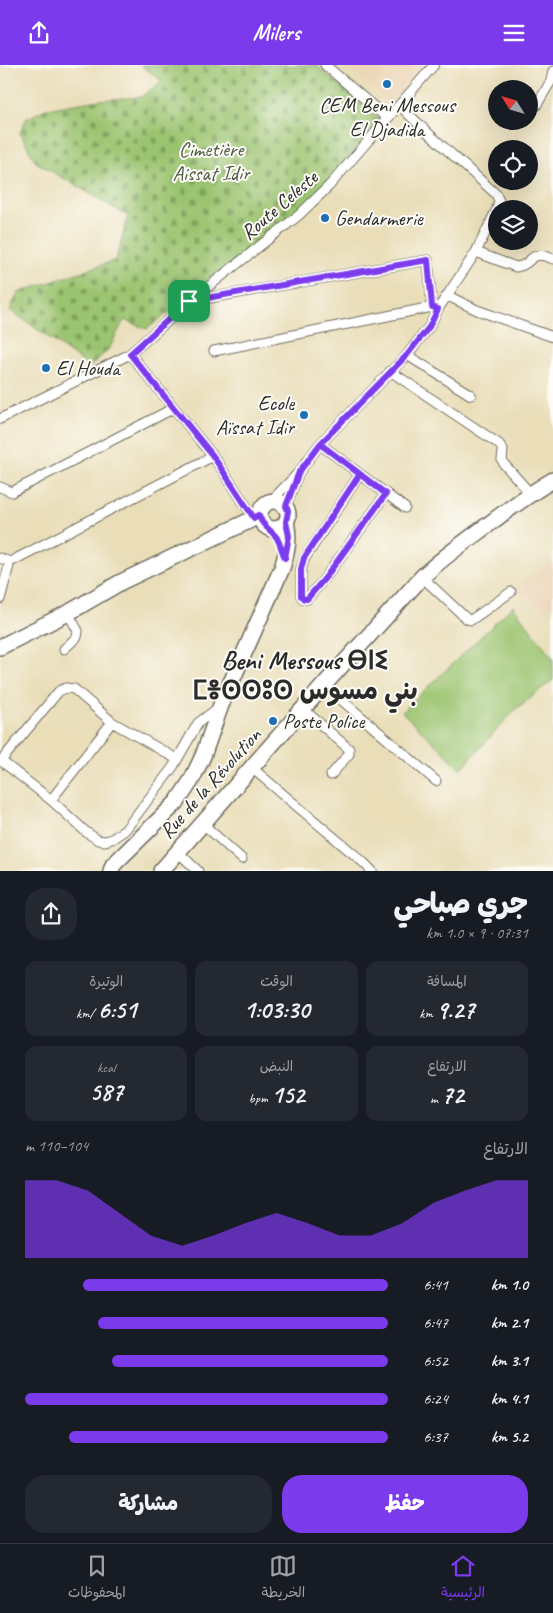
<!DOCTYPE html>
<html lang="ar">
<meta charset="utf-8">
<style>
body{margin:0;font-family:Caveat,"Playpen Sans Arabic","Noto Sans Tifinagh",sans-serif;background:#242831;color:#f1f3f6;direction:rtl;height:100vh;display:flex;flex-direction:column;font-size:19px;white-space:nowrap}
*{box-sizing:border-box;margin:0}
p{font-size:16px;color:#9ea1a6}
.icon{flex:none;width:28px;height:28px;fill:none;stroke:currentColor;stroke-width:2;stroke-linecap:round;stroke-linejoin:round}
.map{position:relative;height:806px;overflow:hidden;direction:ltr}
.drawer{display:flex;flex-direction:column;background:#171b24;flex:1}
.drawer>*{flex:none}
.needle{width:32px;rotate:307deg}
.controls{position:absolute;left:488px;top:15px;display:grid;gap:10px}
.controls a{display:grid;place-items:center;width:50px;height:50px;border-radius:50%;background:#171b24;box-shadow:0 5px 20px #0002;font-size:25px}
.pin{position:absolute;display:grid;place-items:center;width:42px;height:42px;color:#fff;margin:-21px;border-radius:10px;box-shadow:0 2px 8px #0006}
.round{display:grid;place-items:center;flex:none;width:52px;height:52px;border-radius:20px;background:#242831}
.summary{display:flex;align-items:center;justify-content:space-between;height:85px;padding:0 25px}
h1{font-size:28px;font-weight:800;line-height:38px}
.stats{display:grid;grid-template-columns:repeat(3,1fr);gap:8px;height:85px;padding:5px 25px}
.stats div{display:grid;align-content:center;border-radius:12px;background:#242831;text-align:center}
.stats b{font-size:25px;font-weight:800}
.stats small{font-size:14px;font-weight:400}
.stats p{font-size:14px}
.chart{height:140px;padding:10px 25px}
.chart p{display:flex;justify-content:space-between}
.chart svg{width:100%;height:90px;margin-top:5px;fill:#7c3aed;opacity:.7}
.primary-button{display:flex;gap:10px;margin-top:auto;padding:10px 25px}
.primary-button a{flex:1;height:58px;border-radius:20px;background:#7c3aed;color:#fff;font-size:20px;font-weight:800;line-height:58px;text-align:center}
.primary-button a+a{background:#242831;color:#f1f3f6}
ul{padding:0 25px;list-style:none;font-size:16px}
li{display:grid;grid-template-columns:80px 60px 1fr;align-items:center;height:38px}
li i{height:12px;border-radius:6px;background:#7c3aed}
header{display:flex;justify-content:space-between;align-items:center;height:65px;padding:0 25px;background:#7c3aed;color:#fff;font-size:22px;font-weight:800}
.dock{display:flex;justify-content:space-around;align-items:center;height:70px;border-top:1px solid #363941;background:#171b24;font-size:14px;color:#9ea1a6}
.dock a{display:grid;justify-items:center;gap:2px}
.dock .selected{color:#7c3aed}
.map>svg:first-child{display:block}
.built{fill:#edd7bb}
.grass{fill:#9bc470;stroke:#63784e}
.cemetery{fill:url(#cemetery-stones);stroke:#63784e}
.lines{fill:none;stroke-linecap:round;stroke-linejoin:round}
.minor-casing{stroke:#6e6a5d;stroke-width:11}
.primary-casing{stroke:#6e6a5d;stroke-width:18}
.minor{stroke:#fff;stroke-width:9}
.primary{stroke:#fff;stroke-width:15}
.route-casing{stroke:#fff;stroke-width:10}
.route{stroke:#7c3aed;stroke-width:6}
.poi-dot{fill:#1f6fb2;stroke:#fdfcf7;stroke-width:2}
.labels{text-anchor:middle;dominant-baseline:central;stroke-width:4;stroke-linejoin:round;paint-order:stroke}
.poi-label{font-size:21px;fill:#2b2b2b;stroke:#fdfcf7;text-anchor:start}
.park-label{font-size:21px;fill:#4d5940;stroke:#fdfcf7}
.street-label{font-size:21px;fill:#2b2b2b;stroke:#fdfcf7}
.district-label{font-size:26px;font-weight:bold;fill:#2b2b2b;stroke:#fdfcf7}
</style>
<header><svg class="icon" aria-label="menu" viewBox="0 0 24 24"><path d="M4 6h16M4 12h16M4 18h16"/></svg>Milers<svg class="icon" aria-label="share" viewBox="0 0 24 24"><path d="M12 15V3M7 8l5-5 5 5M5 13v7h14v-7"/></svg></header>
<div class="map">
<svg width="553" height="806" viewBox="0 0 553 806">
<defs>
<pattern id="cemetery-stones" width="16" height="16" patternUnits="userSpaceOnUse" patternTransform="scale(1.25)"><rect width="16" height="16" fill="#9bc470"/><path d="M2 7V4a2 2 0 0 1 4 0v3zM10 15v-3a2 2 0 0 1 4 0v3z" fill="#7f9f5c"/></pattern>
</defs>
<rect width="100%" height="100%" fill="#fdfcf7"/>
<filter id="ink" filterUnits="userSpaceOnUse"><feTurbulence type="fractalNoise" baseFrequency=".02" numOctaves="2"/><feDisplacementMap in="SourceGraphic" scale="10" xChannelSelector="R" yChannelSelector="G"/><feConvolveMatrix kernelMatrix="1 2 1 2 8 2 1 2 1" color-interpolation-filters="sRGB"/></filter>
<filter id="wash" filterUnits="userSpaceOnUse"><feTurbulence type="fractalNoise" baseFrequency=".0096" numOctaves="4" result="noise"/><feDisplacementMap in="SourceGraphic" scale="20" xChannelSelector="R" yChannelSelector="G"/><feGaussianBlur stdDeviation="1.12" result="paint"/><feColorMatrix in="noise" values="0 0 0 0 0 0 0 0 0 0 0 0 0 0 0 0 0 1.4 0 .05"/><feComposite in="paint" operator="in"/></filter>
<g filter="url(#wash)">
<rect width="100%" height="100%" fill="#eadeb9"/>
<path class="built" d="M 345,0 L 423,0 L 391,39 Z
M 553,496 L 553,538 L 541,547 L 527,530 L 523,532 L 514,522 Z"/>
<path class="grass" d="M 513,541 L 553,593 L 553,615 L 517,643 L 461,704 L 402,647 Z"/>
<path class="cemetery" d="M 141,0 L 316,0 L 381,55 L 300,146 L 147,264 L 124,255 L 109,284 L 90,302 L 10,245 L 18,228 L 116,195 L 128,151 L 36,97 L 20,68 L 26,54 L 45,44 L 99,35 L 141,32 L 162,16 Z"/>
</g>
<g filter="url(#ink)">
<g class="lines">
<g class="minor-casing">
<path id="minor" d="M 325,0 L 387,53
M 399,40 L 427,67 L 496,129 L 499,136 L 497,144
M 536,41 L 551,16 L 553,6
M 476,187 L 516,202 C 535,200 527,183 553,194
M 448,231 L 477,245 L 553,272
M 192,236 L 428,195 L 432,242
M 214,286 L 432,242 L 437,243
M 130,289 L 213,391 L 254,453
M 407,290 L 471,330
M 390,306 L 499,379 L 503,385 L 502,395 L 504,399 L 530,428
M 0,354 L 130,289 L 189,237 L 299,150 L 329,121 L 434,0
M 320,379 L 405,443
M 360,409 L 305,493 L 301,504 L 301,531 L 304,534 L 307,534 L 325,513 L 386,429
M 0,422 L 12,427 L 174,343
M 272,435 L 299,407 L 320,379 L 407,290 L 429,262 L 438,244 L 476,187 L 496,146
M 286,441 L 297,412
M 0,493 L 10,497 L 213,391
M 422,512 L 467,554 L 471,555 L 511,527
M 0,534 L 10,497
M 64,584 L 77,572 L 78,566 L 68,548
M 324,620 L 436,716
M 303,644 L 349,684 L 349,689 L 331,710
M 0,695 L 51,735 L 86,767 L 98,775 L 105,776 L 112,774 L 125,765 L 173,702 L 198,658 L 219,642
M 1,696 L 59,626 L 66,623 L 74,624 L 112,657 L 177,694
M 252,703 L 363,797 L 372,806
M 51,735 L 112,657
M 203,759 L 242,794
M 177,786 L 198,806"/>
</g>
<g class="primary-casing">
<path id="primary" d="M260 450a14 14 0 1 1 28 0a14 14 0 1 1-28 0Z
M 0,582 L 68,548 L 121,517 L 259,451
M 111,806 L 113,800 L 177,737 L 191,716 L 203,691 L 221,640 L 282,503 C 287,487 290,474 286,457
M 161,806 L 324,620 L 422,512 C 443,492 466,476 489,459 C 510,443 531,428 553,415"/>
</g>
<use href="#minor" class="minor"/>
<use href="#primary" class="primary"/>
</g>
</g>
<g class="lines" filter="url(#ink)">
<g class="route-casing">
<path id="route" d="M 189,236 L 130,289 L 213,391 L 254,453 L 259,450 C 261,461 271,464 277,473 C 280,479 282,486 285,493 L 289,471 L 286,457 L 288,446 L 286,441 L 299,407 L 320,379 L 360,409 L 304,493 L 301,504 L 301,531 L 304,534 L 307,534 L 325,513 L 386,429 L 320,379 L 407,290 L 429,262 L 438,244 L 432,242 L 428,195 L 189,236"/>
</g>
<use href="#route" class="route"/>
</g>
<g class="poi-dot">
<circle cx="387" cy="19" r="5"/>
<circle cx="325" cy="153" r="5"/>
<circle cx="46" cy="303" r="5"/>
<circle cx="304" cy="350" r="5"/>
<circle cx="273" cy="656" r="5"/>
</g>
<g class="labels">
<g class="poi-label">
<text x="387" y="40" text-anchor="middle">CEM Beni Messous<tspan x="387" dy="24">El Djadida</tspan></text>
<text x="335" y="153">Gendarmerie</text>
<text x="56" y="303">El Houda</text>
<text x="294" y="338" text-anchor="end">Ecole<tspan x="294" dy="24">Aïssat Idir</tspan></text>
<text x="283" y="656">Poste Police</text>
</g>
<g class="park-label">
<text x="211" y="84">Cimetière<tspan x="211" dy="24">Aissat Idir</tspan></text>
</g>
<g class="street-label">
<text transform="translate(279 140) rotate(-41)">Route Celeste</text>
<text transform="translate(210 718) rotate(-48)">Rue de la Révolution</text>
</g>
<g class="district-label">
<text x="305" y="595">Beni Messous ⴱⵏⵉ<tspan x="305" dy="30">ⵎⴻⵙⵙⵓⵙ بني مسوس</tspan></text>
</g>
</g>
</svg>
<div class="controls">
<a><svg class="needle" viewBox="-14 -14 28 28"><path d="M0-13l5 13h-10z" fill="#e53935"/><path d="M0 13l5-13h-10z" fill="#9ea1a6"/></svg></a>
<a><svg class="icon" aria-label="locate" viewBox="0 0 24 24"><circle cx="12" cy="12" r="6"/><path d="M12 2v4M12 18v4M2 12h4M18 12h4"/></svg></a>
<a><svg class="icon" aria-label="layers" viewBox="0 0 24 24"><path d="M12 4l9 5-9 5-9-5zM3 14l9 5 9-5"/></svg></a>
</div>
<div class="pin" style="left:189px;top:236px;background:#1e9e55"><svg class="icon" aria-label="arrive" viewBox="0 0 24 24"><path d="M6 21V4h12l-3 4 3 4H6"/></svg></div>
</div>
<section class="drawer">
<div class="summary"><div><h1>جري صباحي</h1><p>07:31 · 9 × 1.0 km</p></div><a class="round"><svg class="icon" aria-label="share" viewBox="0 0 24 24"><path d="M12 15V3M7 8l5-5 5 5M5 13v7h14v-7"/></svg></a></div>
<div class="stats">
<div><p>المسافة</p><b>9.27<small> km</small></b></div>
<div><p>الوقت</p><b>1:03:30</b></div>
<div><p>الوتيرة</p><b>6:51<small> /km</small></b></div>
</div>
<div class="stats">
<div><p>الارتفاع</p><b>72<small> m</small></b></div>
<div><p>النبض</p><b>152<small> bpm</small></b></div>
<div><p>kcal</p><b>587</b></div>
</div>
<div class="chart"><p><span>الارتفاع</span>104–110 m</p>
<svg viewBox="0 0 160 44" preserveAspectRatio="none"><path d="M0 44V6L10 6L20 11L30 22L40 33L50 38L60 33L70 27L80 22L90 27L100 33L110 33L120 27L130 17L140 11L150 6L160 6V44z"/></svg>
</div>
<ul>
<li><b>1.0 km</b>6:41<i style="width:84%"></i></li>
<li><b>2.1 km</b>6:47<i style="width:80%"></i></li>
<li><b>3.1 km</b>6:52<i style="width:76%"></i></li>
<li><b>4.1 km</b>6:24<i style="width:100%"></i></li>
<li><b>5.2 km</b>6:37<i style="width:88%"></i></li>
</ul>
<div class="primary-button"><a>حفظ</a><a>مشاركة</a></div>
</section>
<nav class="dock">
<a class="selected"><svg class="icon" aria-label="home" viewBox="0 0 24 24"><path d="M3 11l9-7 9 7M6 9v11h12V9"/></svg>الرئيسية</a>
<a><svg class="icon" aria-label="map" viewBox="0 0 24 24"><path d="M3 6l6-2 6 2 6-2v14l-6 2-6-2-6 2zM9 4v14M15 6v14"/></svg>الخريطة</a>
<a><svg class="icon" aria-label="saved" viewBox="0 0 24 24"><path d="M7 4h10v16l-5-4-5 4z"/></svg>المحفوظات</a>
</nav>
